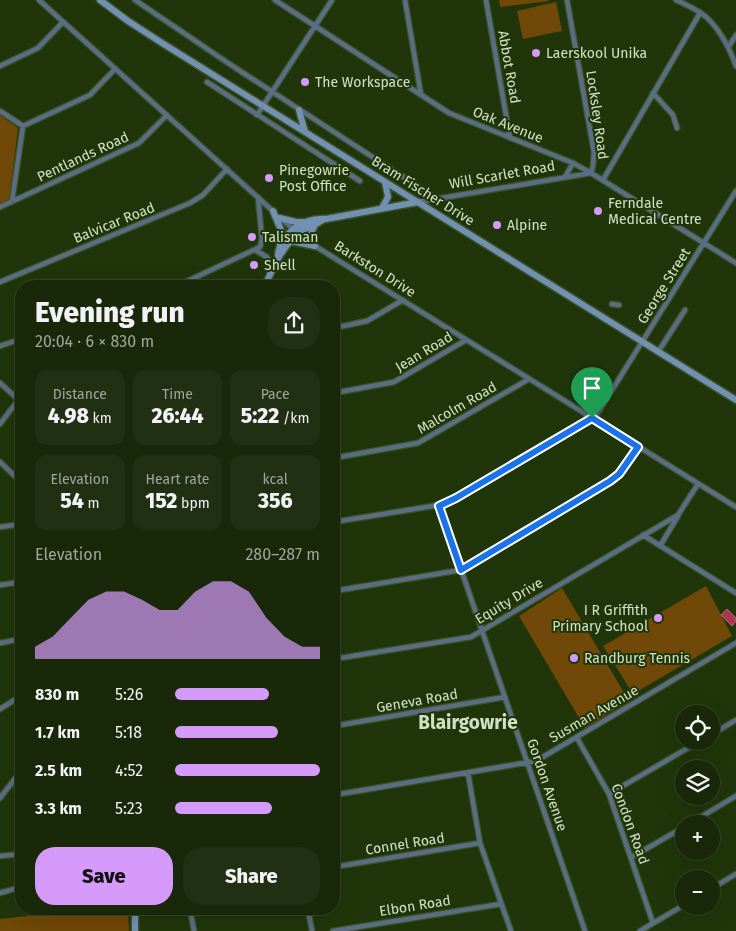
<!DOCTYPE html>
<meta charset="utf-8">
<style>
body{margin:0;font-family:"Fira Sans",sans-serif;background:#213012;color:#f1f3f6;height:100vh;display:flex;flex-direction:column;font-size:19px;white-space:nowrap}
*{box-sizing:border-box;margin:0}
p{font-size:16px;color:#9fa69c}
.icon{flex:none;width:28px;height:28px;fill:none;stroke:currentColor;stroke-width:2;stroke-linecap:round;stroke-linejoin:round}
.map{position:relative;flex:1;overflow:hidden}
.panel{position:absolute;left:15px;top:280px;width:325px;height:635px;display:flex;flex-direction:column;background:#182808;border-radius:20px;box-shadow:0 5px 20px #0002,0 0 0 1px #364429}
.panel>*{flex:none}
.tools{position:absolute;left:675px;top:705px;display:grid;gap:10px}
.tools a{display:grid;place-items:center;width:45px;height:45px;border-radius:50%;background:#182808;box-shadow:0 5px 20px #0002,0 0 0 1px #364429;font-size:25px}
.pin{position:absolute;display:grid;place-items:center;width:42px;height:42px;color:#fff;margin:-51px -21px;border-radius:50% 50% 50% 0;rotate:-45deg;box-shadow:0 0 5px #0007}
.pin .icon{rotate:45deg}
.round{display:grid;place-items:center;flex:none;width:52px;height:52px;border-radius:20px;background:#213012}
.overview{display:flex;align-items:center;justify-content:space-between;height:85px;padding:0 20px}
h1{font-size:28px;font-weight:800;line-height:38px}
.metrics{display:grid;grid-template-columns:repeat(3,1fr);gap:8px;height:85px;padding:5px 20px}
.metrics div{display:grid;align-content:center;border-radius:12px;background:#213012;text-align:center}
.metrics b{font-size:21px;font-weight:800}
.metrics small{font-size:14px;font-weight:400}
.metrics p{font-size:14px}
.chart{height:140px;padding:10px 20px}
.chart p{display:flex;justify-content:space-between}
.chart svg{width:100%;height:90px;margin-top:5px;fill:#d69bfa;opacity:.7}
.button{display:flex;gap:10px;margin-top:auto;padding:10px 20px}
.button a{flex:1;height:58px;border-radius:20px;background:#d69bfa;color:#111;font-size:20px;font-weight:800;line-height:58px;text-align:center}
.button a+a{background:#213012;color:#f1f3f6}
ul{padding:0 20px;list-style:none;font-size:16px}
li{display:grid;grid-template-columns:80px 60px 1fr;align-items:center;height:38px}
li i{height:12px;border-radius:6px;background:#d69bfa}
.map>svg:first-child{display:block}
.green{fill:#704807}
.water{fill:#ac364f;stroke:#b76a72}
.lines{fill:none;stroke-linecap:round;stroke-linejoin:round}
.street-casing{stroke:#3c5228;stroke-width:7}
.secondary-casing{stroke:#3c5228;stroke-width:9}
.street{stroke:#5a6d82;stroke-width:4.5}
.secondary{stroke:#7290b1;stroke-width:6}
.route-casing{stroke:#fff;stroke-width:10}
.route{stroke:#1a73e8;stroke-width:6}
.poi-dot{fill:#d69bfa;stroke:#20360a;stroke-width:2}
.labels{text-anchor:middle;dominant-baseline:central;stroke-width:4;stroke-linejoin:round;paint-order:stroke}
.poi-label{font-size:14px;fill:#d1e2c4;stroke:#20360a;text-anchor:start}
.street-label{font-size:14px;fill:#d1e2c4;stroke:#20360a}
.district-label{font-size:19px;font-weight:bold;fill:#d1e2c4;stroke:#20360a}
</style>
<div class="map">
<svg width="736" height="931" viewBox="0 0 736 931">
<rect width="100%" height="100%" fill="#20360a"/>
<path class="green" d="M 499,0 L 548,0 L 549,1 L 500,7 Z
M 556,2 L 562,31 L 523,39 L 517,11 Z
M 0,115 L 18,128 L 9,201 L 0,205 Z
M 706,586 L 732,636 L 633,694 L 603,646 Z
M 562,588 L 629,701 L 585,728 L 519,616 Z
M 40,909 L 128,909 L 129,931 L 0,931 L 0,919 L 27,916 Z"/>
<path class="water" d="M 727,609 L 736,618 L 736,621 L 732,626 L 721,615 Z"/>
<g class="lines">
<g class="street-casing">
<path id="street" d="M 39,0 L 274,212
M 135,0 L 228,63 L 437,199
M 275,0 L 449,113 L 573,163 L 591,173 L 736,263
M 405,0 L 421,95
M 486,0 L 510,138
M 676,0 C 685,4 693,8 701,13 C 718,25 729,47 736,66
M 729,46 L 736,35
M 0,66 L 38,48 L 63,22
M 207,82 L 360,181
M 653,93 L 673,115 L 677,128
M 0,111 L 23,126 L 12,201
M 257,115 L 332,0
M 23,126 L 90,95 L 115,69
M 565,177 L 573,163
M 603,180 L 700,13
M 418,202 L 591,173 L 593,166 L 594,152 L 567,0
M 0,207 L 139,143 L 167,115
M 281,219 L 315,246 L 736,507
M 255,250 L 267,257 L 272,269
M 0,282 L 190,203 L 203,195 L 227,169
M 177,286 L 260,247 L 262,239 L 258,197
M 612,304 L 619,305
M 334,328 L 367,321 L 403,300
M 0,346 L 21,339
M 658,352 L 685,310
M 0,383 L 21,402
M 334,393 L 394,382 L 466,340
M 0,424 L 19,399
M 334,458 L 418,443 L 529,379
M 0,462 L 21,482
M 439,505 L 585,931
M 334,522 L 439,505 L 455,498 L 592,418 L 599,411 L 736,191
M 0,527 L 21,524
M 643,535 L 736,593
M 660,546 L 678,516
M 0,585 L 21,582
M 334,591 L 461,570 L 610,481 L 619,474 L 638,447
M 0,643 L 21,639
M 334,659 L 471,637 L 678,515 L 698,484
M 0,709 L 21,696
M 334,726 L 505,697
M 711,735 L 736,720
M 577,738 L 609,794 L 653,923
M 468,773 L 480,843 L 511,931
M 609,794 L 700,741
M 334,795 L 536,761 L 736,643
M 0,798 L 21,771
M 689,824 L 736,796
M 0,856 L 21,854
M 632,857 L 684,827
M 334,867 L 480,843
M 711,889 L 736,874
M 0,893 L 21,887
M 190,909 L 194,931
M 308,909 L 312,931
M 333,931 L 501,904
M 640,931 L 684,905"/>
</g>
<g class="secondary-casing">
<path id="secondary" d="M 100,0 L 128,21 L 162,43 L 736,400
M 299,110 L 305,132
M 382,208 L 388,197 L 385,182
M 273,211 L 281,230 L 280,244
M 280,218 L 296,222 L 303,222
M 291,241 L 315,246
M 312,244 L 310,235 L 315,225
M 278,256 C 279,234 305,217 326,219 L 418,202
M 265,286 C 274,265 283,244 303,230 C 310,226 318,224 324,219
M 135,909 L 135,931"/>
</g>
<use href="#street" class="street"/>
<use href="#secondary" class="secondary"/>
</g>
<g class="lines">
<g class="route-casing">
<path id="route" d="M 592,418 L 638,447 L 619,474 L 610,481 L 461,570 L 439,506 L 456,498 Z"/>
</g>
<use href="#route" class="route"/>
</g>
<g class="poi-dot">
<circle cx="536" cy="53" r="5"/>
<circle cx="305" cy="82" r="5"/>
<circle cx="269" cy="178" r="5"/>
<circle cx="598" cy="211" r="5"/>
<circle cx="497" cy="225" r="5"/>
<circle cx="252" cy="237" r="5"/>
<circle cx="254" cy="265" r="5"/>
<circle cx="658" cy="618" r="5"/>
<circle cx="574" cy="658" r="5"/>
</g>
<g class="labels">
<g class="poi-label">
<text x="546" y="53">Laerskool Unika</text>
<text x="315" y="82">The Workspace</text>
<text x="279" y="170">Pinegowrie<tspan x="279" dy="16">Post Office</tspan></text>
<text x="608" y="203">Ferndale<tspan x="608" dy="16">Medical Centre</tspan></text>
<text x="507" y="225">Alpine</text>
<text x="262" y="237">Talisman</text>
<text x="264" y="265">Shell</text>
<text x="648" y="610" text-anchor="end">I R Griffith<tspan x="648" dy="16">Primary School</tspan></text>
<text x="584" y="658">Randburg Tennis</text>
</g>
<g class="street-label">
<text transform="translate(509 67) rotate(80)">Abbot Road</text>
<text transform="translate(597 115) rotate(82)">Locksley Road</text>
<text transform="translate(508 125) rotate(22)">Oak Avenue</text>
<text transform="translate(83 157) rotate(-25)">Pentlands Road</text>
<text transform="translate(502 175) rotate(-10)">Will Scarlet Road</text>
<text transform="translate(423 191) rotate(32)">Bram Fischer Drive</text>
<text transform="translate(114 223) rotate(-22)">Balvicar Road</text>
<text transform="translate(375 269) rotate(32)">Barkston Drive</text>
<text transform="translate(664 286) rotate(-58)">George Street</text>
<text transform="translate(424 352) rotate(-31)">Jean Road</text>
<text transform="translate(457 408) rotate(-30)">Malcolm Road</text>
<text transform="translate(509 601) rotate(-31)">Equity Drive</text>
<text transform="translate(417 701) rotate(-10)">Geneva Road</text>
<text transform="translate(594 714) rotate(-30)">Susman Avenue</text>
<text transform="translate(547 785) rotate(71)">Gordon Avenue</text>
<text transform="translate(630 824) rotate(70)">Condon Road</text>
<text transform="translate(405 844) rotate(-9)">Connel Road</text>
<text transform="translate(415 906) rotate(-9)">Elbon Road</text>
</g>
<g class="district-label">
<text x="468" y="722">Blairgowrie</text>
</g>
</g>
</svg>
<div class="tools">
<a><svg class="icon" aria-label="locate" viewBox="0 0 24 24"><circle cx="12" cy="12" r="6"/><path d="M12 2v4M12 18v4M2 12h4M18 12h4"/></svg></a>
<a><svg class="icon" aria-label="layers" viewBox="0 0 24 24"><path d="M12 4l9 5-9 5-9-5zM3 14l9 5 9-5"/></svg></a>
<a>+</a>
<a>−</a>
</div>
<div class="pin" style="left:592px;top:418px;background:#1e9e55"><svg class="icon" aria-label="arrive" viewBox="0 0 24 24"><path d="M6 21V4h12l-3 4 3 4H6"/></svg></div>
<section class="panel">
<div class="overview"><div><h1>Evening run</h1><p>20:04 · 6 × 830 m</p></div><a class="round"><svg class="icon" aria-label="share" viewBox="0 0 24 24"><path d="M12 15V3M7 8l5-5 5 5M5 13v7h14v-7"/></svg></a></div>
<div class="metrics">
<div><p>Distance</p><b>4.98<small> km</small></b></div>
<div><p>Time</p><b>26:44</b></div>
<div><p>Pace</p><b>5:22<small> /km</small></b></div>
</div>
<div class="metrics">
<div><p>Elevation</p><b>54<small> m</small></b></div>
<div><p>Heart rate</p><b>152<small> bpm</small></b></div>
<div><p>kcal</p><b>356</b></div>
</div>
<div class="chart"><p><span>Elevation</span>280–287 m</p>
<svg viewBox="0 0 160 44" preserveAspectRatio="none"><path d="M0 44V38L10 33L20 24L30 15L40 11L50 11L60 15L70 20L80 20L90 11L100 6L110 6L120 11L130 24L140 33L150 38L160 38V44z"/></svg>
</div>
<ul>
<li><b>830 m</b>5:26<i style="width:65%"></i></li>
<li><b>1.7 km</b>5:18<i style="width:71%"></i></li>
<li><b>2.5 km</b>4:52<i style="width:100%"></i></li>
<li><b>3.3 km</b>5:23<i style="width:67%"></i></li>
</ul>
<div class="button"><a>Save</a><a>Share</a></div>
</section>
</div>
